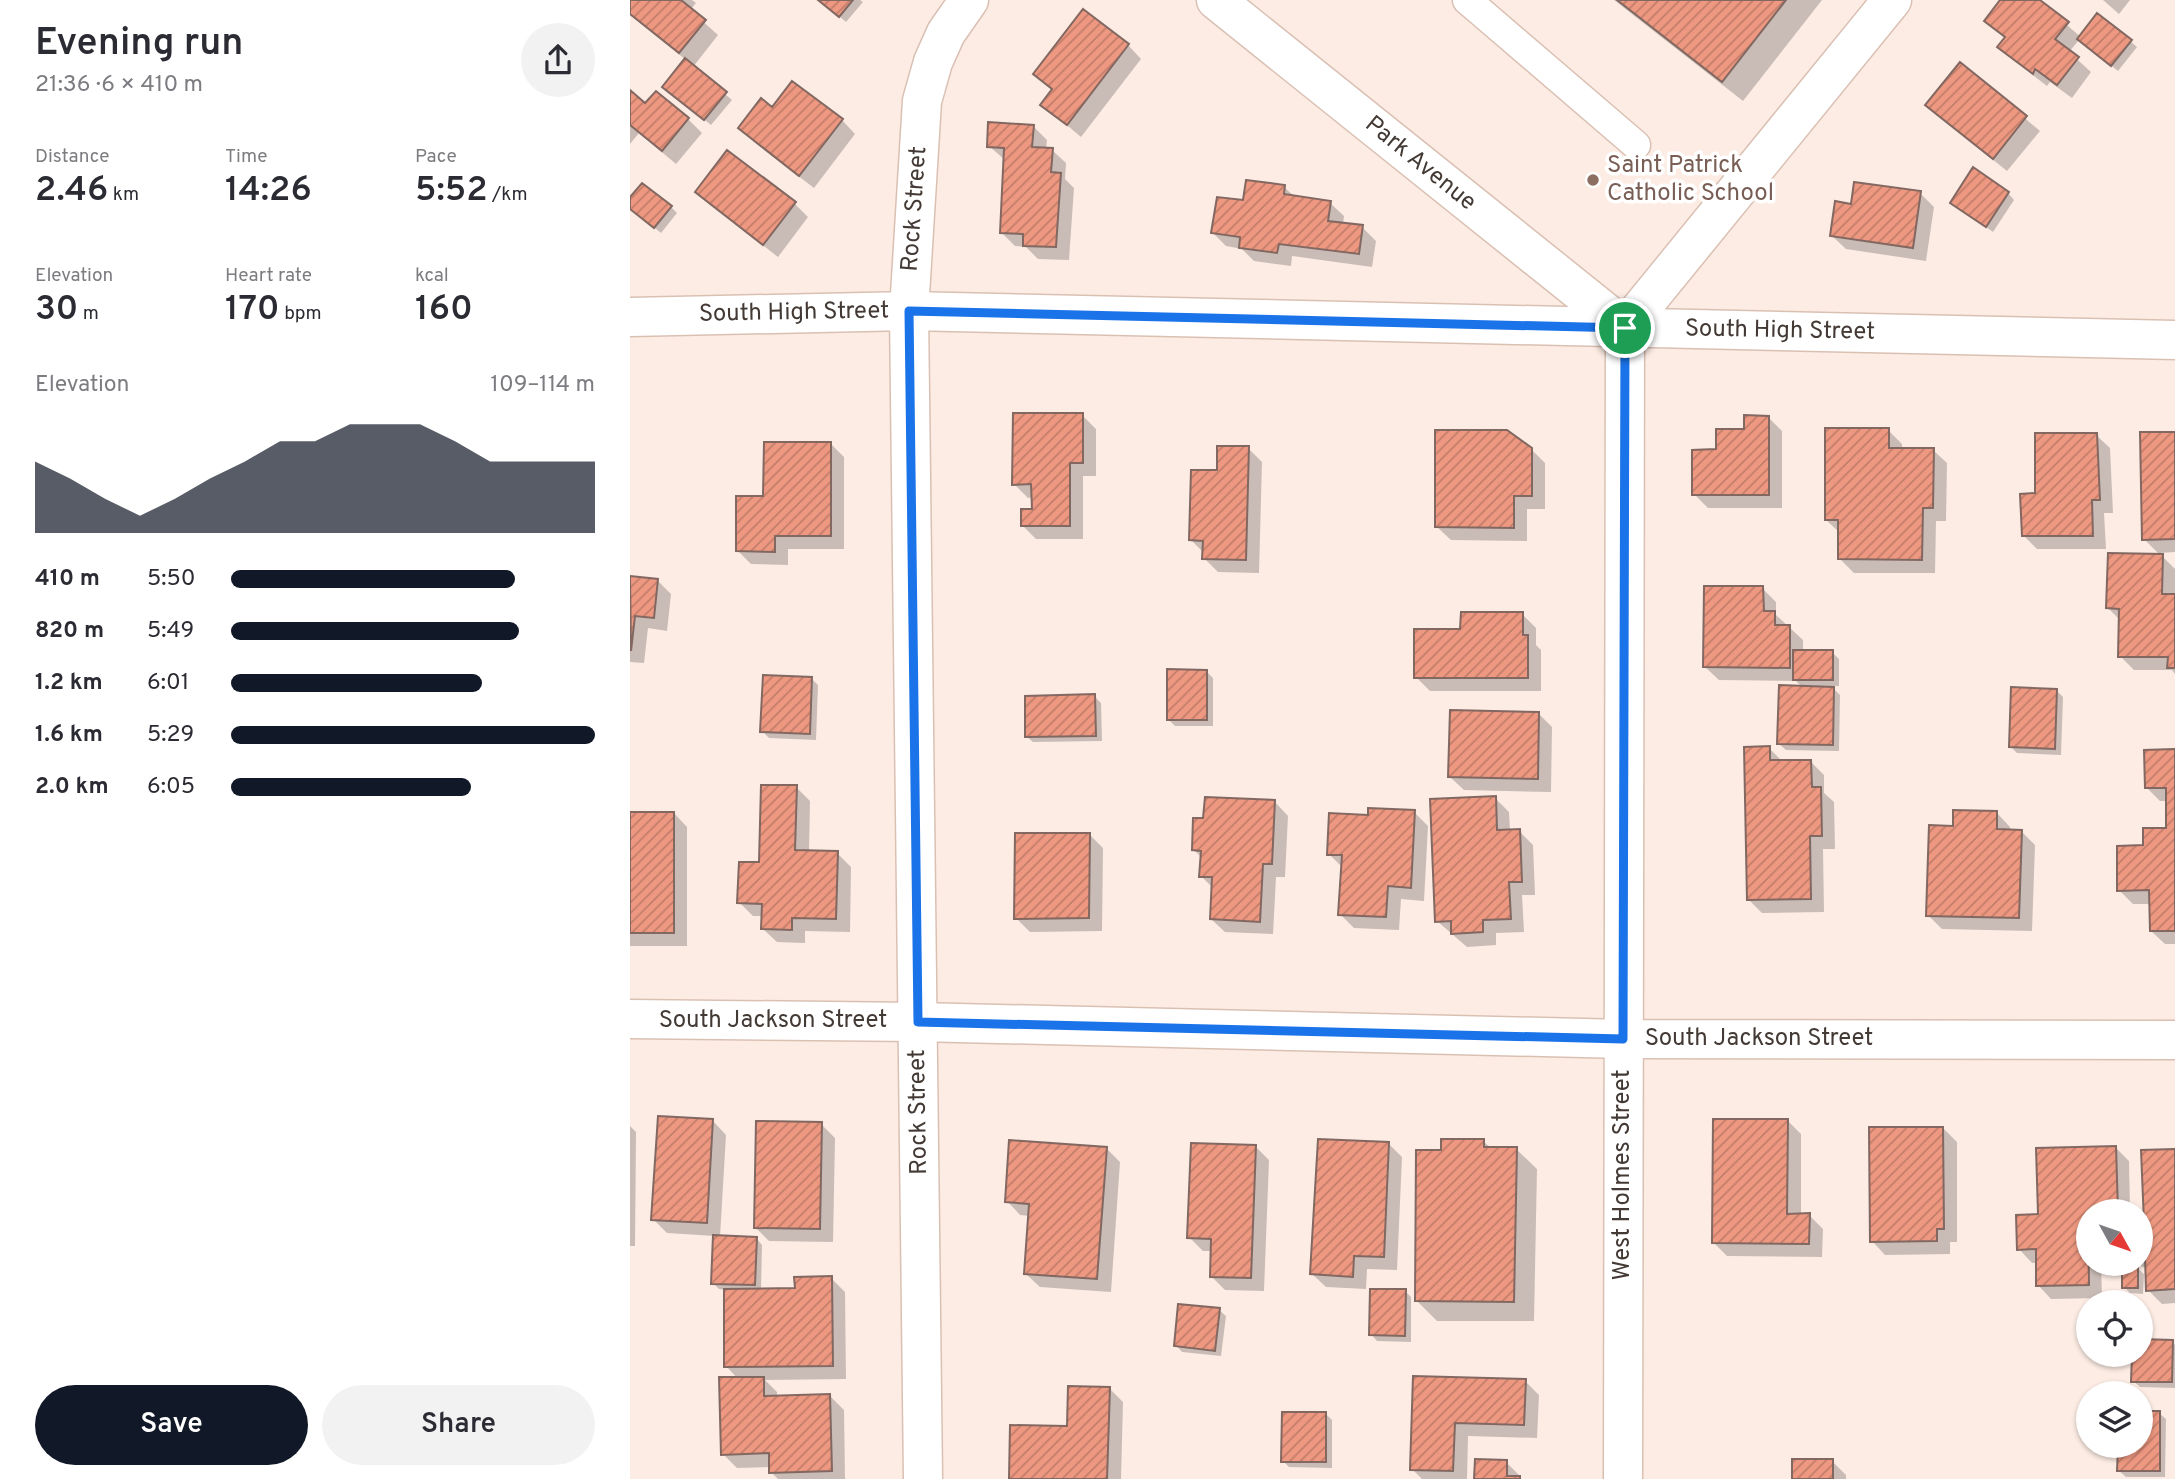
<!DOCTYPE html>
<meta charset="utf-8">
<style>
body{margin:0;font-family:Overpass,sans-serif;background:#f2f2f3;color:#2b2b33;height:100vh;display:flex;flex-direction:column;font-size:26px;white-space:nowrap}
*{box-sizing:border-box;margin:0}
p{font-size:23px;color:#7c7c81}
.icon{flex:none;width:38px;height:38px;fill:none;stroke:currentColor;stroke-width:2;stroke-linecap:round;stroke-linejoin:round}
.map{position:relative;flex:1;overflow:hidden}
.drawer{display:flex;flex-direction:column;background:#fff;width:630px}
.drawer>*{flex:none}
.needle{width:46px;rotate:130deg}
.controls{position:absolute;left:1446px;top:1199px;display:grid;gap:14px}
.controls a{display:grid;place-items:center;width:77px;height:77px;border-radius:50%;background:#fff;box-shadow:0 2px 5px #0004;font-size:35px}
.pin{position:absolute;display:grid;place-items:center;width:60px;height:60px;color:#fff;margin:-30px;border:4px solid #fff;border-radius:50%;box-shadow:0 2px 7px #0007}
.round{display:grid;place-items:center;flex:none;width:74px;height:74px;border-radius:37px;background:#f2f2f3}
.overview{display:flex;align-items:center;justify-content:space-between;height:119px;padding:0 35px}
h1{font-size:38px;font-weight:600;line-height:52px}
.figures{display:grid;grid-template-columns:repeat(3,1fr);gap:10px;height:119px;padding:7px 35px}
.figures div{display:grid;align-content:center}
.figures b{font-size:35px;font-weight:600}
.figures small{font-size:19px;font-weight:400}
.figures p{font-size:19px}
.chart{height:196px;padding:14px 35px}
.chart p{display:flex;justify-content:space-between}
.chart svg{width:100%;height:126px;margin-top:7px;fill:#111827;opacity:.7}
.primary-button{display:flex;gap:14px;margin-top:auto;padding:14px 35px}
.primary-button a{flex:1;height:80px;border-radius:42px;background:#111827;color:#fff;font-size:28px;font-weight:600;line-height:80px;text-align:center}
.primary-button a+a{background:#f2f2f3;color:#2b2b33}
ul{padding:0 35px;list-style:none;font-size:23px}
li{display:grid;grid-template-columns:112px 84px 1fr;align-items:center;height:52px}
li i{height:18px;border-radius:9px;background:#111827}
main{display:flex;flex:1;min-height:0}
.map>svg:first-child{display:block}
.shadow{fill:#0003}
.building{fill:url(#building-hatch);stroke:#826861;stroke-width:2}
.lines{fill:none;stroke-linecap:round;stroke-linejoin:round}
.service-casing{stroke:#dac0b3;stroke-width:31}
.minor-casing{stroke:#dac0b3;stroke-width:41}
.tertiary-casing{stroke:#dac0b3;stroke-width:41}
.service{stroke:#fff;stroke-width:28}
.minor{stroke:#fff;stroke-width:38}
.tertiary{stroke:#fff;stroke-width:38}
.route-casing{stroke:#fff;stroke-width:14}
.route{stroke:#1a73e8;stroke-width:9}
.education-dot{fill:#8d6e63;stroke:#fff;stroke-width:2.5}
.labels{text-anchor:middle;dominant-baseline:central;stroke-width:7;stroke-linejoin:round;paint-order:stroke}
.street-label{font-size:24px;fill:#443a35;stroke:#fff}
.education-label{font-size:24px;fill:#785e54;stroke:#fff;text-anchor:start}
</style>
<main>
<section class="drawer">
<div class="overview"><div><h1>Evening run</h1><p>21:36 · 6 × 410 m</p></div><a class="round"><svg class="icon" aria-label="share" viewBox="0 0 24 24"><path d="M12 15V3M7 8l5-5 5 5M5 13v7h14v-7"/></svg></a></div>
<div class="figures">
<div><p>Distance</p><b>2.46<small> km</small></b></div>
<div><p>Time</p><b>14:26</b></div>
<div><p>Pace</p><b>5:52<small> /km</small></b></div>
</div>
<div class="figures">
<div><p>Elevation</p><b>30<small> m</small></b></div>
<div><p>Heart rate</p><b>170<small> bpm</small></b></div>
<div><p>kcal</p><b>160</b></div>
</div>
<div class="chart"><p><span>Elevation</span>109–114 m</p>
<svg viewBox="0 0 160 44" preserveAspectRatio="none"><path d="M0 44V19L10 25L20 32L30 38L40 32L50 25L60 19L70 12L80 12L90 6L100 6L110 6L120 12L130 19L140 19L150 19L160 19V44z"/></svg>
</div>
<ul>
<li><b>410 m</b>5:50<i style="width:78%"></i></li>
<li><b>820 m</b>5:49<i style="width:79%"></i></li>
<li><b>1.2 km</b>6:01<i style="width:69%"></i></li>
<li><b>1.6 km</b>5:29<i style="width:100%"></i></li>
<li><b>2.0 km</b>6:05<i style="width:66%"></i></li>
</ul>
<div class="primary-button"><a>Save</a><a>Share</a></div>
</section>
<div class="map">
<svg width="1545" height="1479" viewBox="0 0 1545 1479">
<defs>
<pattern id="building-hatch" width="6" height="6" patternUnits="userSpaceOnUse" patternTransform="scale(1.75)"><rect width="6" height="6" fill="#ee9881"/><path d="M-1 1l2-2M0 6l6-6M5 7l2-2" fill="none" stroke="#c27d6a"/></pattern>
</defs>
<rect width="100%" height="100%" fill="#fcece4"/>
<path class="shadow" d="M 0,0 L 62,0 L 66,3 L 60,10 L 88,35 L 63,67 L 102,100 L 81,125 L 41,93 L 56,60 L 0,15 Z
M 190,0 L 230,0 L 233,2 L 216,22 Z
M 984,0 L 1192,0 L 1113,101 Z
M 1372,0 L 1407,0 L 1451,37 L 1500,41 L 1507,47 L 1488,71 L 1449,40 L 1439,52 L 1461,72 L 1442,98 L 1420,82 L 1417,86 L 1383,60 L 1369,47 L 1376,39 L 1356,21 Z
M 1473,0 L 1500,0 L 1489,14 Z
M 498,45 L 511,59 L 451,137 L 413,105 L 423,91 L 406,74 Z
M 1331,64 L 1410,131 L 1377,171 L 1311,118 Z
M 0,92 L 16,105 L 58,119 L 72,133 L 46,164 L 9,133 L 0,144 Z
M 143,110 L 212,120 L 225,134 L 184,188 L 124,142 L 110,128 Z
M 403,126 L 417,140 L 416,149 L 422,150 L 436,163 L 435,179 L 444,188 L 439,260 L 408,259 L 396,247 L 385,246 L 372,233 L 375,160 L 359,146 Z
M 97,153 L 165,204 L 178,217 L 148,257 L 81,205 L 68,192 Z
M 654,187 L 665,197 L 700,203 L 714,216 L 713,224 L 732,227 L 746,241 L 742,267 L 662,256 L 661,266 L 624,261 L 612,249 L 596,246 L 583,233 L 614,202 Z
M 1290,193 L 1304,207 L 1296,261 L 1216,249 L 1202,236 L 1222,206 Z
M 1378,193 L 1384,200 L 1363,232 L 1322,202 Z
M 0,200 L 41,207 L 47,213 L 31,233 L 0,208 Z
M 452,415 L 466,429 L 466,476 L 453,476 L 453,539 L 406,539 L 392,525 L 403,511 L 403,497 L 398,498 L 384,484 Z
M 1138,417 L 1152,431 L 1152,508 L 1078,508 L 1064,494 L 1087,451 Z
M 1258,430 L 1272,444 L 1272,450 L 1303,450 L 1317,463 L 1316,521 L 1306,521 L 1305,573 L 1224,573 L 1210,559 L 1210,533 L 1196,520 Z
M 1545,434 L 1545,552 L 1529,553 L 1545,569 L 1545,674 L 1542,670 L 1504,670 L 1490,656 L 1490,620 L 1478,608 L 1531,556 L 1514,539 Z
M 1466,435 L 1480,448 L 1483,513 L 1474,513 L 1476,549 L 1407,549 L 1393,535 L 1406,494 Z
M 200,443 L 214,457 L 214,549 L 158,549 L 158,565 L 121,564 L 108,551 L 135,498 Z
M 618,448 L 632,462 L 629,573 L 588,572 L 574,558 L 574,553 L 561,540 L 589,472 Z
M 901,449 L 915,463 L 915,509 L 897,509 L 897,541 L 821,540 L 807,527 Z
M 0,577 L 27,580 L 41,594 L 37,631 L 18,628 L 14,663 L 0,662 Z
M 1132,588 L 1146,602 L 1146,615 L 1173,640 L 1173,652 L 1202,652 L 1209,659 L 1209,686 L 1201,686 L 1210,695 L 1209,751 L 1156,750 L 1149,744 L 1173,688 L 1166,681 L 1089,680 L 1075,667 Z
M 892,614 L 906,628 L 906,645 L 911,650 L 911,691 L 800,691 L 786,677 L 832,631 Z
M 576,671 L 583,678 L 583,726 L 545,726 L 539,720 Z
M 182,679 L 188,685 L 186,740 L 139,738 L 132,731 Z
M 1426,690 L 1433,697 L 1431,755 L 1387,753 L 1381,747 Z
M 464,696 L 471,703 L 472,741 L 403,742 L 396,736 Z
M 909,714 L 922,727 L 921,792 L 834,790 L 820,777 Z
M 1139,748 L 1153,762 L 1180,761 L 1194,775 L 1194,793 L 1204,802 L 1205,849 L 1193,849 L 1194,912 L 1132,913 L 1119,900 Z
M 1545,751 L 1545,944 L 1535,944 L 1521,931 L 1521,904 L 1503,904 L 1489,890 L 1515,847 L 1538,829 L 1538,801 L 1530,801 L 1516,787 Z
M 166,787 L 180,801 L 179,852 L 207,853 L 221,867 L 220,932 L 175,931 L 175,943 L 147,942 L 133,929 L 133,916 L 123,916 L 109,902 L 130,864 Z
M 865,798 L 879,812 L 880,831 L 889,831 L 903,845 L 905,895 L 892,895 L 894,932 L 866,933 L 866,945 L 837,947 L 807,921 Z
M 645,802 L 658,816 L 655,877 L 646,877 L 643,934 L 595,932 L 581,919 L 583,888 L 571,876 L 572,858 L 564,850 L 575,819 Z
M 784,812 L 798,826 L 794,901 L 771,899 L 769,930 L 724,928 L 710,914 L 713,868 L 699,854 L 739,817 Z
M 44,813 L 57,827 L 57,946 L 0,946 L 0,814 Z
M 1367,813 L 1380,827 L 1380,831 L 1391,831 L 1405,845 L 1402,931 L 1312,929 L 1298,915 L 1325,828 Z
M 459,834 L 473,848 L 472,931 L 400,932 L 386,918 Z
M 83,1121 L 96,1135 L 90,1237 L 126,1238 L 132,1245 L 131,1290 L 166,1290 L 201,1278 L 215,1292 L 216,1379 L 135,1380 L 147,1392 L 147,1397 L 200,1396 L 214,1410 L 215,1479 L 148,1479 L 141,1472 L 141,1467 L 107,1468 L 93,1454 L 108,1379 L 96,1366 L 96,1290 L 89,1289 L 83,1283 L 85,1236 L 37,1233 L 23,1219 Z
M 1158,1121 L 1171,1134 L 1171,1215 L 1179,1215 L 1193,1229 L 1192,1257 L 1097,1256 L 1083,1242 Z
M 191,1124 L 205,1138 L 203,1242 L 139,1241 L 125,1227 Z
M 0,1126 L 6,1132 L 5,1246 L 0,1246 Z
M 1313,1128 L 1327,1142 L 1327,1242 L 1320,1242 L 1320,1254 L 1255,1255 L 1242,1241 Z
M 853,1141 L 861,1148 L 886,1149 L 907,1169 L 904,1321 L 807,1321 L 786,1300 L 813,1152 Z
M 759,1144 L 772,1157 L 767,1270 L 737,1269 L 736,1289 L 696,1287 L 682,1274 Z
M 625,1146 L 639,1160 L 634,1291 L 595,1290 L 581,1276 L 582,1251 L 573,1251 L 559,1237 Z
M 476,1148 L 490,1162 L 481,1292 L 410,1287 L 396,1274 L 400,1216 L 390,1215 L 377,1201 Z
M 1486,1148 L 1499,1161 L 1500,1211 L 1458,1211 L 1458,1264 L 1471,1264 L 1472,1298 L 1421,1299 L 1408,1285 L 1407,1263 L 1402,1263 L 1389,1249 L 1410,1216 Z
M 1545,1150 L 1545,1303 L 1532,1304 L 1518,1290 L 1517,1270 L 1509,1264 L 1510,1225 L 1515,1225 Z
M 1507,1268 L 1514,1274 L 1513,1294 L 1500,1293 L 1494,1287 Z
M 775,1291 L 781,1297 L 781,1342 L 747,1341 L 741,1334 Z
M 589,1310 L 596,1316 L 591,1356 L 552,1352 L 546,1345 Z
M 1542,1341 L 1545,1345 L 1545,1388 L 1510,1387 L 1503,1381 L 1510,1354 Z
M 784,1378 L 895,1381 L 909,1395 L 907,1438 L 838,1436 L 837,1479 L 792,1479 L 782,1469 Z
M 479,1388 L 493,1402 L 491,1479 L 381,1479 Z
M 1529,1413 L 1536,1419 L 1535,1477 L 1496,1477 L 1489,1471 L 1489,1446 L 1510,1446 Z
M 696,1414 L 702,1420 L 702,1468 L 659,1467 L 653,1461 Z
M 1202,1461 L 1216,1475 L 1216,1479 L 1164,1479 Z
M 876,1462 L 890,1476 L 890,1479 L 846,1479 Z"/>
<path class="building" d="M 0,0 L 51,0 L 76,20 L 49,53 L 0,14 Z
M 188,0 L 223,0 L 209,17 Z
M 987,0 L 1156,0 L 1092,82 Z
M 1370,0 L 1410,0 L 1439,22 L 1425,39 L 1449,57 L 1427,85 L 1405,69 L 1403,74 L 1367,47 L 1375,37 L 1354,21 Z
M 453,9 L 499,44 L 437,125 L 410,105 L 422,89 L 403,74 Z
M 1467,13 L 1502,40 L 1481,66 L 1447,39 Z
M 55,58 L 97,92 L 74,120 L 32,87 Z
M 1330,62 L 1397,116 L 1363,159 L 1295,105 Z
M 162,81 L 213,119 L 169,176 L 108,128 L 131,98 L 142,107 Z
M 0,90 L 15,103 L 26,91 L 59,118 L 32,151 L 0,125 Z
M 358,122 L 404,125 L 402,147 L 423,148 L 421,172 L 431,173 L 426,247 L 393,246 L 393,234 L 370,233 L 374,148 L 357,147 Z
M 97,150 L 166,202 L 133,245 L 65,192 Z
M 1343,167 L 1379,192 L 1356,227 L 1320,203 Z
M 616,180 L 655,185 L 654,194 L 701,201 L 698,221 L 733,225 L 729,254 L 649,244 L 647,253 L 609,248 L 610,237 L 581,233 L 587,197 L 613,200 Z
M 1224,182 L 1291,191 L 1283,248 L 1200,236 L 1205,201 L 1221,204 Z
M 12,183 L 42,206 L 24,228 L 0,209 L 0,197 Z
M 383,413 L 453,413 L 453,463 L 440,463 L 440,526 L 391,526 L 391,509 L 402,509 L 401,484 L 382,485 Z
M 1114,415 L 1139,416 L 1139,495 L 1062,495 L 1062,450 L 1086,449 L 1086,429 L 1114,429 Z
M 1195,428 L 1259,428 L 1259,448 L 1304,448 L 1303,508 L 1293,508 L 1292,560 L 1208,559 L 1208,520 L 1195,520 Z
M 805,430 L 877,430 L 902,448 L 902,496 L 884,496 L 884,528 L 805,527 Z
M 1510,432 L 1545,432 L 1545,539 L 1512,540 Z
M 1405,433 L 1467,433 L 1470,500 L 1462,500 L 1463,536 L 1392,536 L 1390,494 L 1405,493 Z
M 134,442 L 201,442 L 201,536 L 145,536 L 145,552 L 106,551 L 106,496 L 133,496 Z
M 587,446 L 619,446 L 616,560 L 572,559 L 573,541 L 559,540 L 561,470 L 587,470 Z
M 1478,553 L 1533,554 L 1532,594 L 1545,594 L 1545,668 L 1537,668 L 1538,657 L 1488,657 L 1489,609 L 1476,608 Z
M 0,576 L 28,579 L 24,618 L 5,616 L 1,651 Z
M 1074,586 L 1133,586 L 1134,611 L 1145,611 L 1145,625 L 1160,625 L 1160,668 L 1073,667 Z
M 831,612 L 893,612 L 893,635 L 898,635 L 898,678 L 784,678 L 784,629 L 830,629 Z
M 1163,650 L 1203,650 L 1203,680 L 1163,680 Z
M 537,669 L 577,670 L 577,720 L 537,720 Z
M 133,675 L 182,677 L 180,734 L 130,732 Z
M 1149,685 L 1204,687 L 1203,745 L 1147,744 Z
M 1381,687 L 1427,689 L 1425,749 L 1379,747 Z
M 465,694 L 466,736 L 395,737 L 395,696 Z
M 820,710 L 909,712 L 908,779 L 818,777 Z
M 1140,746 L 1140,760 L 1181,760 L 1182,787 L 1191,787 L 1192,836 L 1180,836 L 1181,899 L 1117,900 L 1114,747 Z
M 1545,749 L 1545,931 L 1520,931 L 1519,890 L 1487,891 L 1487,846 L 1513,845 L 1513,828 L 1536,828 L 1536,788 L 1515,788 L 1514,750 Z
M 131,785 L 167,785 L 165,850 L 208,851 L 206,919 L 162,918 L 162,930 L 131,929 L 132,904 L 107,903 L 109,862 L 129,862 Z
M 866,796 L 867,830 L 890,829 L 892,882 L 879,882 L 881,919 L 853,920 L 853,932 L 821,934 L 821,921 L 805,922 L 800,799 Z
M 575,797 L 645,800 L 642,864 L 633,864 L 630,922 L 580,919 L 582,877 L 569,877 L 571,851 L 562,850 L 563,818 L 573,818 Z
M 738,808 L 785,810 L 781,888 L 758,886 L 756,917 L 708,915 L 712,855 L 697,855 L 699,813 L 738,815 Z
M 1323,810 L 1367,811 L 1367,829 L 1392,830 L 1389,918 L 1296,916 L 1299,825 L 1323,826 Z
M 0,812 L 44,812 L 44,933 L 0,933 Z
M 385,833 L 460,833 L 459,918 L 384,919 Z
M 28,1116 L 83,1119 L 77,1223 L 21,1220 Z
M 1083,1119 L 1158,1119 L 1157,1214 L 1180,1213 L 1179,1244 L 1082,1243 Z
M 126,1121 L 192,1122 L 190,1229 L 124,1228 Z
M 1239,1127 L 1313,1127 L 1314,1229 L 1307,1229 L 1307,1241 L 1240,1242 Z
M 688,1139 L 759,1142 L 754,1257 L 724,1256 L 723,1277 L 680,1274 Z
M 811,1139 L 854,1139 L 854,1147 L 887,1147 L 884,1302 L 785,1301 L 786,1150 L 811,1150 Z
M 379,1140 L 477,1147 L 467,1279 L 394,1274 L 399,1204 L 375,1202 Z
M 561,1143 L 626,1145 L 621,1278 L 580,1277 L 581,1239 L 557,1238 Z
M 1486,1146 L 1488,1211 L 1458,1211 L 1459,1285 L 1406,1286 L 1406,1249 L 1387,1250 L 1386,1215 L 1408,1214 L 1406,1148 Z
M 1545,1149 L 1545,1289 L 1516,1291 L 1515,1256 L 1510,1256 L 1510,1224 L 1514,1223 L 1511,1150 Z
M 83,1235 L 127,1237 L 125,1285 L 81,1284 Z
M 1492,1266 L 1508,1266 L 1508,1288 L 1492,1288 Z
M 202,1276 L 203,1366 L 94,1367 L 94,1289 L 165,1288 L 164,1277 Z
M 740,1289 L 776,1289 L 775,1336 L 739,1335 Z
M 548,1304 L 590,1308 L 585,1351 L 544,1346 Z
M 1510,1339 L 1543,1340 L 1542,1382 L 1501,1382 L 1502,1354 L 1510,1354 Z
M 783,1376 L 896,1379 L 894,1425 L 825,1423 L 823,1471 L 780,1470 Z
M 89,1377 L 134,1377 L 134,1396 L 200,1394 L 202,1471 L 139,1473 L 139,1453 L 91,1455 Z
M 438,1386 L 480,1387 L 477,1479 L 379,1479 L 380,1425 L 437,1426 Z
M 1510,1411 L 1530,1411 L 1530,1471 L 1487,1471 L 1488,1446 L 1510,1446 Z
M 652,1412 L 696,1412 L 696,1462 L 651,1462 Z
M 845,1459 L 877,1460 L 877,1476 L 890,1476 L 890,1479 L 844,1479 Z
M 1162,1459 L 1203,1459 L 1203,1479 L 1162,1479 Z"/>
<g class="lines">
<g class="service-casing">
<path id="service" d="M 837,0 L 1006,145"/>
</g>
<g class="minor-casing">
<path id="minor" d="M 586,0 L 995,328
M 0,317 L 279,311 L 1545,340
M 293,1479 L 279,311 L 292,101 L 303,62 L 316,33 L 339,0
M 993,1479 L 995,328 L 1262,0"/>
</g>
<g class="tertiary-casing">
<path id="tertiary" d="M 0,1019 L 288,1022 L 993,1039 L 1545,1040"/>
</g>
<use href="#service" class="service"/>
<use href="#minor" class="minor"/>
<use href="#tertiary" class="tertiary"/>
</g>
<g class="lines">
<g class="route-casing">
<path id="route" d="M 279,311 L 995,328 L 993,1039 L 288,1022 Z"/>
</g>
<use href="#route" class="route"/>
</g>
<circle class="education-dot" cx="963" cy="180" r="7"/>
<g class="labels">
<g class="street-label">
<text transform="translate(790 164) rotate(39)">Park Avenue</text>
<text transform="translate(285 209) rotate(-86)">Rock Street</text>
<text transform="translate(164 313) rotate(-1)">South High Street</text>
<text transform="translate(1150 331) rotate(1)">South High Street</text>
<text x="143" y="1021">South Jackson Street</text>
<text x="1129" y="1039">South Jackson Street</text>
<text transform="translate(289 1112) rotate(-91)">Rock Street</text>
<text transform="translate(993 1175) rotate(-90)">West Holmes Street</text>
</g>
<g class="education-label">
<text x="977" y="166">Saint Patrick<tspan x="977" dy="28">Catholic School</tspan></text>
</g>
</g>
</svg>
<div class="controls">
<a><svg class="needle" viewBox="-14 -14 28 28"><path d="M0-13l5 13h-10z" fill="#e53935"/><path d="M0 13l5-13h-10z" fill="#7c7c81"/></svg></a>
<a><svg class="icon" aria-label="locate" viewBox="0 0 24 24"><circle cx="12" cy="12" r="6"/><path d="M12 2v4M12 18v4M2 12h4M18 12h4"/></svg></a>
<a><svg class="icon" aria-label="layers" viewBox="0 0 24 24"><path d="M12 4l9 5-9 5-9-5zM3 14l9 5 9-5"/></svg></a>
</div>
<div class="pin" style="left:995px;top:328px;background:#1e9e55"><svg class="icon" aria-label="arrive" viewBox="0 0 24 24"><path d="M6 21V4h12l-3 4 3 4H6"/></svg></div>
</div>
</main>
